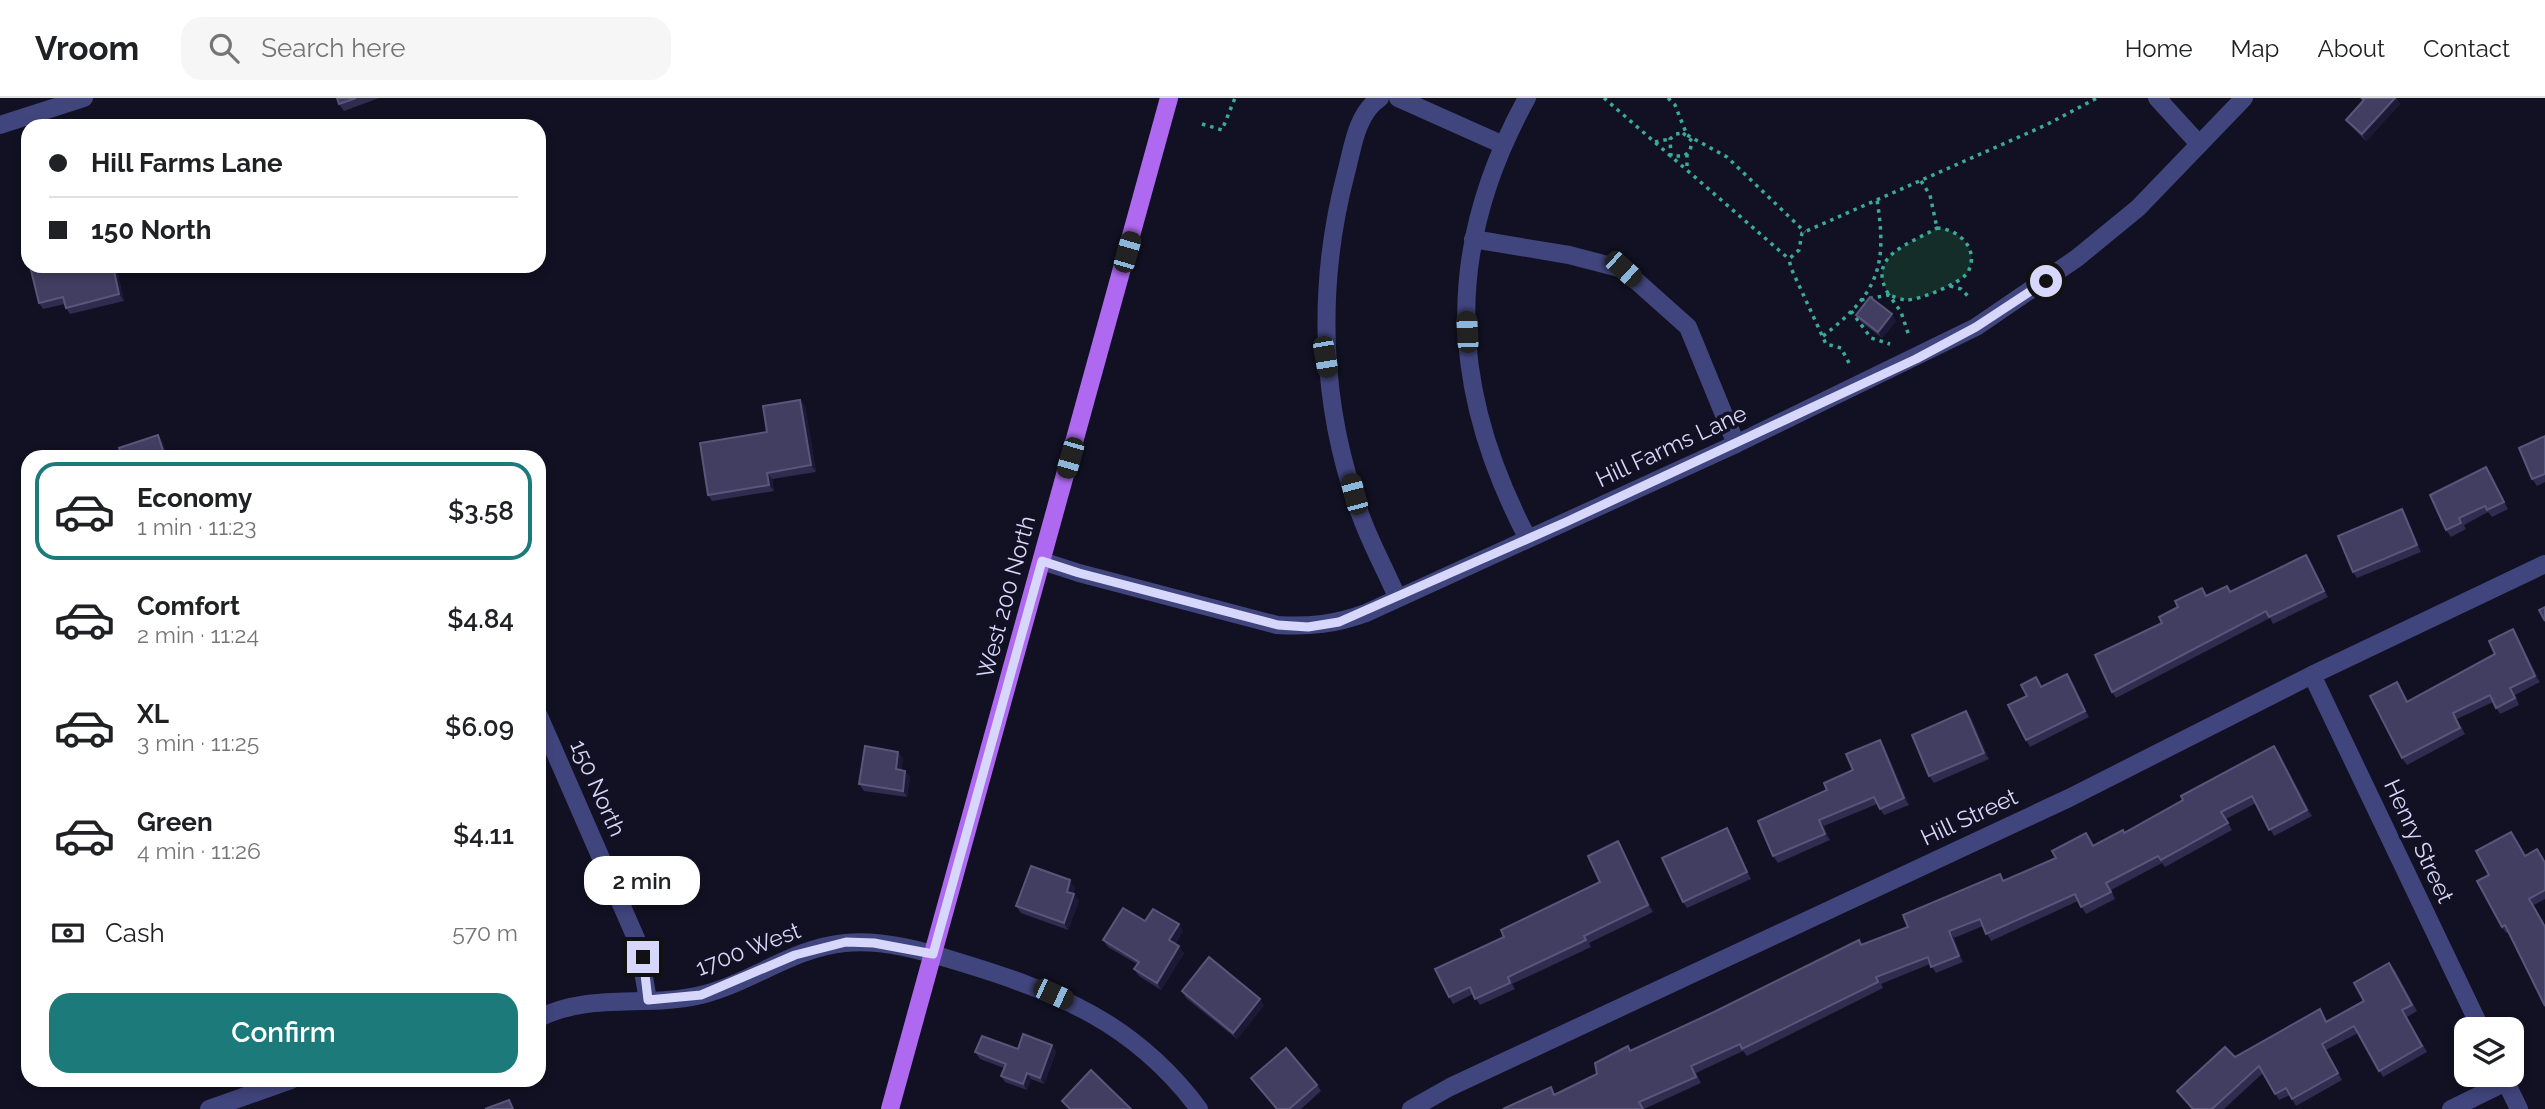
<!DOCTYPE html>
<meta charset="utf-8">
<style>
:root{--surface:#fff;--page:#f6f6f6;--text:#202124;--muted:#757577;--line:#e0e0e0;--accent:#1c7a7b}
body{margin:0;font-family:Raleway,sans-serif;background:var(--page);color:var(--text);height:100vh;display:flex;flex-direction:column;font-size:26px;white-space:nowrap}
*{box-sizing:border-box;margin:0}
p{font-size:23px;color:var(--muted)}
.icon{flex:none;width:38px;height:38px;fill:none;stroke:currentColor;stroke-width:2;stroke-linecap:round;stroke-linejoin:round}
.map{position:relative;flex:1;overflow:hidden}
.drawer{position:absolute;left:21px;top:352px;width:525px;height:637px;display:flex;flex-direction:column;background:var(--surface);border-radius:21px;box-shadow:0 4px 10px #0003}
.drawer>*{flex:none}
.banner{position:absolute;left:21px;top:21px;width:525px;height:154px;border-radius:21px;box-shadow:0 4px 10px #0003;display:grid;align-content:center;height:154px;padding:0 28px;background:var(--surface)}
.controls{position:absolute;left:2454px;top:919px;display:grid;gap:14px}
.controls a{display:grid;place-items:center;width:70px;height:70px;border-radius:14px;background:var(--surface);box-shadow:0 4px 10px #0003;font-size:35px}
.end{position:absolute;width:32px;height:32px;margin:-16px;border:9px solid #d7d7fb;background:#111;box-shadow:0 0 0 4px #111}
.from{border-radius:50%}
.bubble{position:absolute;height:49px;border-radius:21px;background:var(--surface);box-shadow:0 4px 10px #0003;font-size:23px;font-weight:600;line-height:49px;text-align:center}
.car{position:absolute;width:21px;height:42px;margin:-21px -10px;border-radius:9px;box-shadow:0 0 5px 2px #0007;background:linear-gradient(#222 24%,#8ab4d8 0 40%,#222 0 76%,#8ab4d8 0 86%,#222 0)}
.banner b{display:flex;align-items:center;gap:24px;height:66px;font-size:26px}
.banner b+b{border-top:2px solid var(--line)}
.banner i{width:18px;height:18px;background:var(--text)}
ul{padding:12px 0 0;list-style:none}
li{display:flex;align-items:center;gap:21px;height:98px;margin:0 14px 10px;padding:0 14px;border:4px solid transparent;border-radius:21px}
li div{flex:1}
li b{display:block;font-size:26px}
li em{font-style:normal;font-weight:600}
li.current{border-color:var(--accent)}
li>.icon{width:63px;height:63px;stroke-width:1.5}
.pay{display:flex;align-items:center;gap:18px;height:77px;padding:0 28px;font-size:26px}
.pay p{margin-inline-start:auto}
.button{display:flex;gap:14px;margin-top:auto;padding:14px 28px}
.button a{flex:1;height:80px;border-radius:21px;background:var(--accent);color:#fff;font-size:28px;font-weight:600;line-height:80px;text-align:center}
header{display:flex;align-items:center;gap:42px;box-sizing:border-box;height:98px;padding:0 35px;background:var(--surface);border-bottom:2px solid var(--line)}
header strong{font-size:33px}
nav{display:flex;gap:38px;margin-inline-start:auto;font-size:24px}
.search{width:490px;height:63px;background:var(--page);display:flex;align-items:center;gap:18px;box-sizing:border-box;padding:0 24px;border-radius:21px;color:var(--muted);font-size:26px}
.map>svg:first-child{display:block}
.green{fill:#142d29}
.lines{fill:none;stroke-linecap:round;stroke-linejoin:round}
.path{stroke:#3bab98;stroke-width:3.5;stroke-dasharray:3.5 5;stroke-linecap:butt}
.minor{stroke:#41457d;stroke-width:18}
.major{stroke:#af69f0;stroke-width:18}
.wall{fill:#2f2c4f}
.shaded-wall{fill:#1c1936}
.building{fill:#413e61;stroke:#58567a;stroke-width:2}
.route{stroke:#d7d7fb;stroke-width:9}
.labels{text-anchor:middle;stroke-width:7;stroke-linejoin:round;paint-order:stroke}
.street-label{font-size:23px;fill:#d7d7fb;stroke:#121123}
</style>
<header>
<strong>Vroom</strong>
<div class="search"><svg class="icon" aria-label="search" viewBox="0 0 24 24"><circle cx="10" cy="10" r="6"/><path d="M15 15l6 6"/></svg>Search here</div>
<nav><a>Home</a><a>Map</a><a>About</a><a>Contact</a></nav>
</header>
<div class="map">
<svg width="2545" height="1011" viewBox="0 0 2545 1011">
<rect width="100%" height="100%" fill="#121123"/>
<path class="green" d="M1937 130C1958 131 1980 150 1968 174 1962 185 1918 203 1905 202 1900 201 1894 199 1889 197 1865 158 1908 147 1937 130Z"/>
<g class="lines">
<g class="path">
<polyline points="1604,0 1789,161"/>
<polyline points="1668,0 1675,7 1687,37 1727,59 1805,134"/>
<polyline points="1202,26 1222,32 1235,0"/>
<polygon points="1683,35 1692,43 1690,53 1684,58 1671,58 1670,41 1676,36"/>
<polyline points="1655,44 1670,41"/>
<polyline points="1687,56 1687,71"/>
<polyline points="1921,83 1930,97 1937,130"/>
<path d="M1937 130C1958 131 1980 150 1968 174 1962 185 1918 203 1905 202 1900 201 1894 199 1889 197 1865 158 1908 147 1937 130Z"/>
<polyline points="1950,188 1961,191 1971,201"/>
<polyline points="1861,202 1889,197 1901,214 1909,238"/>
<polyline points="1851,213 1871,240 1890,246"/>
<path d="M1823 238C1877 196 1888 170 1877 102"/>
<polyline points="1849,265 1841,250 1826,246 1791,170 1789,161 1799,152 1802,135 2046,27 2097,0"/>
</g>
<g class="minor">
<path d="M1380 0C1356 16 1353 49 1346 75 1316 189 1320 311 1362 421 1372 448 1386 473 1397 499"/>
<polyline points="1398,0 1501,46"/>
<polyline points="2157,0 2199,46"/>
<polyline points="0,27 84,0"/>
<polyline points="1473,141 1569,157 1623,171 1688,229 1736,346"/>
<path d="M1527 439C1448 288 1444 150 1527 0"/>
<path d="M1042 463 1079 475 1277 527C1310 529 1336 526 1366 515L1736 346 1976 229 2077 160 2138 110 2244 0"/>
<polyline points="2312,577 2481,931"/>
<polyline points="539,618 638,845 648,902"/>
<path d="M539 920C591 894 646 910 701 897 751 885 792 850 845 845 882 841 924 853 959 864 1058 894 1135 925 1199 1011"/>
<polyline points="2502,976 2519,1011"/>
<polyline points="209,1011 291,982"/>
<polyline points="1411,1011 1450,989 2069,700 2312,577 2545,466"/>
<polyline points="2451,1011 2506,984"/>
</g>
<polyline class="major" points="890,1011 1169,0"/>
</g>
<g class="wall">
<polygon points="337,0 379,0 344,13 339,6"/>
<polygon points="2360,0 2396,0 2400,6 2366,43 2351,28 2346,22 2363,3"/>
<polygon points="30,168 116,168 124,203 70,216 66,210 65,206 43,211 39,205"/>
<polygon points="1856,217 1896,223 1882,240 1861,224"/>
<polygon points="800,302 805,308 816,374 772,381 774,393 712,403 708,397 767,334"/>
<polygon points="2545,338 2545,384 2537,388 2532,381"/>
<polygon points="2486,369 2491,376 2508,411 2492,419 2488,414 2464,427 2466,431 2451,439 2446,432"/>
<polygon points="2406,418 2421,454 2357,480 2353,474"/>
<polygon points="2306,457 2311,464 2328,499 2273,526 2270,520 2116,600 2112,594 2162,525 2178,509 2207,498 2227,488 2231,493"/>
<polygon points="2513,531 2517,538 2540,584 2515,597 2519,607 2500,616 2493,604 2457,621 2465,636 2407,667 2402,660 2397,584 2408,604 2495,556"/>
<polygon points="2072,583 2089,619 2030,649 2026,642 2027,598 2042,588"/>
<polygon points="1966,613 1971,620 1989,661 1934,685 1929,678"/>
<polygon points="1884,648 1909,707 1884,717 1877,706 1824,728 1830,742 1778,765 1773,758 1827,692"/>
<polygon points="2279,655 2312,718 2274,738 2256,705 2226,721 2232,732 2165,769 2162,765 2111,792 2115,801 2086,816 2078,803 1991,843 1983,828 1954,840 1963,864 1936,875 1930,866 1881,886 1883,890 1747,958 1743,953 1696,975 1701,985 1644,1011 1503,1011 1555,996 1597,976 1631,952 1714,914 1859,842 1862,846 1908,829 2000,776 2004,783 2056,760 2091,742 2094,748 2124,735"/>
<polygon points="903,660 901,672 905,673 910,679 907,699 864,693 859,686"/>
<polygon points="2511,734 2525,758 2542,757 2545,763 2545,801 2534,807 2545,827 2545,908 2509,834 2506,835 2502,829 2489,777"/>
<polygon points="1731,737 1751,781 1687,810 1683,804"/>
<polygon points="1618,743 1622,750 1653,814 1589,845 1591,849 1512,886 1515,891 1480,907 1473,896 1453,906 1449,899 1504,839 1600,784"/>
<polygon points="1075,789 1073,796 1079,803 1068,832 1021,815 1016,808"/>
<polygon points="1145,823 1183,833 1175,846 1184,855 1161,892 1139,878 1134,871 1137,866 1108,849 1103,842"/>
<polygon points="2394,871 2417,913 2407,919 2427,954 2383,979 2358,935 2326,952 2342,982 2296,1008 2290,997 2279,1002 2263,975 2224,1011 2192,1011 2177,993 2235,959 2324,918 2327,923 2364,903"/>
<polygon points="1182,893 1264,907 1237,941 1186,900"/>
<polygon points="1052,947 1056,954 1044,986 1031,981 1027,992 1005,984 1001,978 1004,970 980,961 975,954"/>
<polygon points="1251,980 1317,987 1321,993 1301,1011 1276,1011"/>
</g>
<g class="shaded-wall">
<polygon points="2395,0 2400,6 2366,43 2362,36"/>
<polygon points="113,168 116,168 124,203 119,196"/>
<polygon points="1892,216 1896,223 1882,240 1878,234"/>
<polygon points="800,302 805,308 816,374 811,367"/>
<polygon points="158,337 163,344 168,359 165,359"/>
<polygon points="2486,369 2491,376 2508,411 2504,404"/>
<polygon points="767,375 772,381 774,393 769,387"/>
<polygon points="2402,411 2406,418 2421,454 2417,447"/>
<polygon points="2306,457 2311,464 2328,499 2324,493"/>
<polygon points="2513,531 2517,538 2540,584 2535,578"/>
<polygon points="2067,576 2072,583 2089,619 2085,613"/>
<polygon points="1966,613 1971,620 1989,661 1984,655"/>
<polygon points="1880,642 1884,648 1909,707 1904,700"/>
<polygon points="2274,648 2279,655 2312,718 2307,712"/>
<polygon points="898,654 903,660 900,678 896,671"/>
<polygon points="905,673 910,679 907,699 903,693"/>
<polygon points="1819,722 1824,728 1830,742 1825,736"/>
<polygon points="1727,730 1731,737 1751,781 1747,774"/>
<polygon points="1618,743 1622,750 1653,814 1648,807"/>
<polygon points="1070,782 1075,789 1071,800 1067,794"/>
<polygon points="1074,796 1079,803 1068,832 1064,825"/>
<polygon points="1179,826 1183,833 1174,848 1169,842"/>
<polygon points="1949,833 1954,840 1963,864 1959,858"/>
<polygon points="1179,848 1184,855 1161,892 1157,885"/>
<polygon points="1260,901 1264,907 1237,941 1233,935"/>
<polygon points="1052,947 1056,954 1044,986 1040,980"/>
<polygon points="1027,975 1031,981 1027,992 1023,986"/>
</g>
<g class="building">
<polygon points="337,0 356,0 339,6"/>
<polygon points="2362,0 2395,0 2362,36 2346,22 2364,2"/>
<polygon points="30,168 113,168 119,196 66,210 63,199 39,205"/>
<polygon points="1870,199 1892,216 1878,234 1856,217"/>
<polygon points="800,302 811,367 767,375 769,387 708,397 700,345 767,334 763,308"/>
<polygon points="158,337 165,359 122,359 119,350"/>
<polygon points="2545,338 2545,376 2532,381 2519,350"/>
<polygon points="2486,369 2504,404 2487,412 2485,408 2459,420 2461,425 2446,432 2430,397"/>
<polygon points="28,375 28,393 23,377"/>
<polygon points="2402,411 2417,447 2353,474 2338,438"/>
<polygon points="2306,457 2324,493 2269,519 2266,513 2112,594 2095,557 2162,525 2159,519 2178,509 2175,503 2202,490 2206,498 2227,488 2230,494"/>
<polygon points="2545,509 2545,523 2539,512"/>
<polygon points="2513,531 2535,578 2510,590 2515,600 2496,610 2490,597 2453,615 2460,630 2402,660 2370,598 2397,584 2407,604 2495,556 2489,543"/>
<polygon points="2067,576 2085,613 2026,642 2008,607 2027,598 2021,587 2036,579 2041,589"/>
<polygon points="1966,613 1984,655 1929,678 1912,637"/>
<polygon points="1880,642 1904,700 1880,711 1874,699 1819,722 1825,736 1773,758 1758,723 1827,692 1824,685 1853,672 1846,656"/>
<polygon points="865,648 898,654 896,671 905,673 903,693 859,686"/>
<polygon points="2274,648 2307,712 2269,732 2252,698 2221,714 2228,725 2161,762 2158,758 2106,785 2111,794 2081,809 2075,796 1986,836 1980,821 1949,833 1959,858 1931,869 1928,859 1876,879 1878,884 1742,951 1740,946 1691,968 1696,979 1639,1004 1643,1011 1503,1011 1551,989 1554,997 1597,976 1595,965 1628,948 1630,953 1714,914 1859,842 1861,847 1908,829 1903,817 2000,776 2003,783 2056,760 2052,753 2086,735 2093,748 2123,732 2124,735 2183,702 2181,698"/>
<polygon points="1727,730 1747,774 1683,804 1662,760"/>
<polygon points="2511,734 2525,758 2537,751 2545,765 2545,792 2529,801 2545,829 2545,908 2505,827 2502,829 2477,783 2489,777 2476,753"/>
<polygon points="1618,743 1648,807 1584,838 1586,842 1508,879 1510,885 1475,901 1470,889 1449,899 1435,871 1504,839 1501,832 1600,784 1588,758"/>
<polygon points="1031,768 1070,782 1067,794 1074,796 1064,825 1016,808"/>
<polygon points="1123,810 1145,823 1153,811 1179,826 1169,842 1179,848 1157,885 1134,871 1139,864 1103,842"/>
<polygon points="1209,859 1260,901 1233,935 1182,893"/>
<polygon points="2389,865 2412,907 2402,912 2422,948 2379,973 2354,928 2322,946 2338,975 2292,1001 2286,990 2275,996 2259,968 2212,1011 2193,1011 2177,993 2225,949 2235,959 2320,911 2326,924 2364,903 2354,885"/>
<polygon points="1023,936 1052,947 1040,980 1027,975 1023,986 1001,978 1006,966 975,954 982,938 1018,951"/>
<polygon points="1286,950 1317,987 1289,1011 1277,1011 1251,980"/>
<polygon points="1091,972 1131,1011 1070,1011 1062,1003"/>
<polygon points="509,1002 513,1011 485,1011"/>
</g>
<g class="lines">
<polyline class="route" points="643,859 648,902 701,897 795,857 846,844 874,845 933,856 1042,463 1079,475 1278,527 1308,529 1339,524 1566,424 1916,261 1976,229 2046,183"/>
</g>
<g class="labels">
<g class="street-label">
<text transform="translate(1671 348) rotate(-25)" y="8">Hill Farms Lane</text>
<text transform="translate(1006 499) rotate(-75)" y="8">West 200 North</text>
<text transform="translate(598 690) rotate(66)" y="8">150 North</text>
<text transform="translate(1969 719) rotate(-25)" y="8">Hill Street</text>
<text transform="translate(2419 743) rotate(65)" y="8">Henry Street</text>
<text transform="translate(748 851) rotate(-21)" y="8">1700 West</text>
</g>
</g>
</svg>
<div class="controls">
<a><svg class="icon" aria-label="layers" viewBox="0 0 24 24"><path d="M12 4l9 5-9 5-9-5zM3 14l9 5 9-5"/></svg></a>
</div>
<i class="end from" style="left:2046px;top:183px"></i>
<i class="end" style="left:643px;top:859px"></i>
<div class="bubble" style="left:584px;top:758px;width:116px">2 min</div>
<i class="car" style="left:1127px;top:154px;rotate:16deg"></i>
<i class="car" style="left:1623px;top:171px;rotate:132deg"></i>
<i class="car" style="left:1467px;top:234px;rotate:357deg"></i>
<i class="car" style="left:1325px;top:259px;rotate:170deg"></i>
<i class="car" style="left:1070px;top:360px;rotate:196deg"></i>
<i class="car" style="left:1354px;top:396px;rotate:345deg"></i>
<i class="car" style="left:1053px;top:896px;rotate:115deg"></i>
<div class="banner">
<b><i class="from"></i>Hill Farms Lane</b>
<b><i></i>150 North</b>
</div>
<section class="drawer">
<ul>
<li class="current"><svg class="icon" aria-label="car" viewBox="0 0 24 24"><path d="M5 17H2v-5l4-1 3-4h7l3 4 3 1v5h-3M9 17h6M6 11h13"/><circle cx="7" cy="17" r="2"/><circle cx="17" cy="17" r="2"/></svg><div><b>Economy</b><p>1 min · 11:23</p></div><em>$3.58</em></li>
<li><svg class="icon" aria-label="car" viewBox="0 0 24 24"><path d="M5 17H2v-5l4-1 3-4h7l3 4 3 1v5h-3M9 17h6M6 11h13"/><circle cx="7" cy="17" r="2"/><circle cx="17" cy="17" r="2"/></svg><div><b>Comfort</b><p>2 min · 11:24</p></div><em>$4.84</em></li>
<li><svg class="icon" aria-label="car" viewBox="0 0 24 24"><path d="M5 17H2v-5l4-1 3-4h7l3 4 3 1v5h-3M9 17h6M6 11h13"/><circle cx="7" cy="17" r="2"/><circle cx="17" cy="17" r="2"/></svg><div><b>XL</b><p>3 min · 11:25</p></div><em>$6.09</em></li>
<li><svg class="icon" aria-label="car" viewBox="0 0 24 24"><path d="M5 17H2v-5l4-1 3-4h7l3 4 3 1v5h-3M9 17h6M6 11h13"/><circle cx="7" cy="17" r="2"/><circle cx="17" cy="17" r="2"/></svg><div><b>Green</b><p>4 min · 11:26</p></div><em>$4.11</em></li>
</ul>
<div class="pay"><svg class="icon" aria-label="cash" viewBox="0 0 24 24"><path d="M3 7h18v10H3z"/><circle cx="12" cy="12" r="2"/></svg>Cash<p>570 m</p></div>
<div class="button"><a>Confirm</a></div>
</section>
</div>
